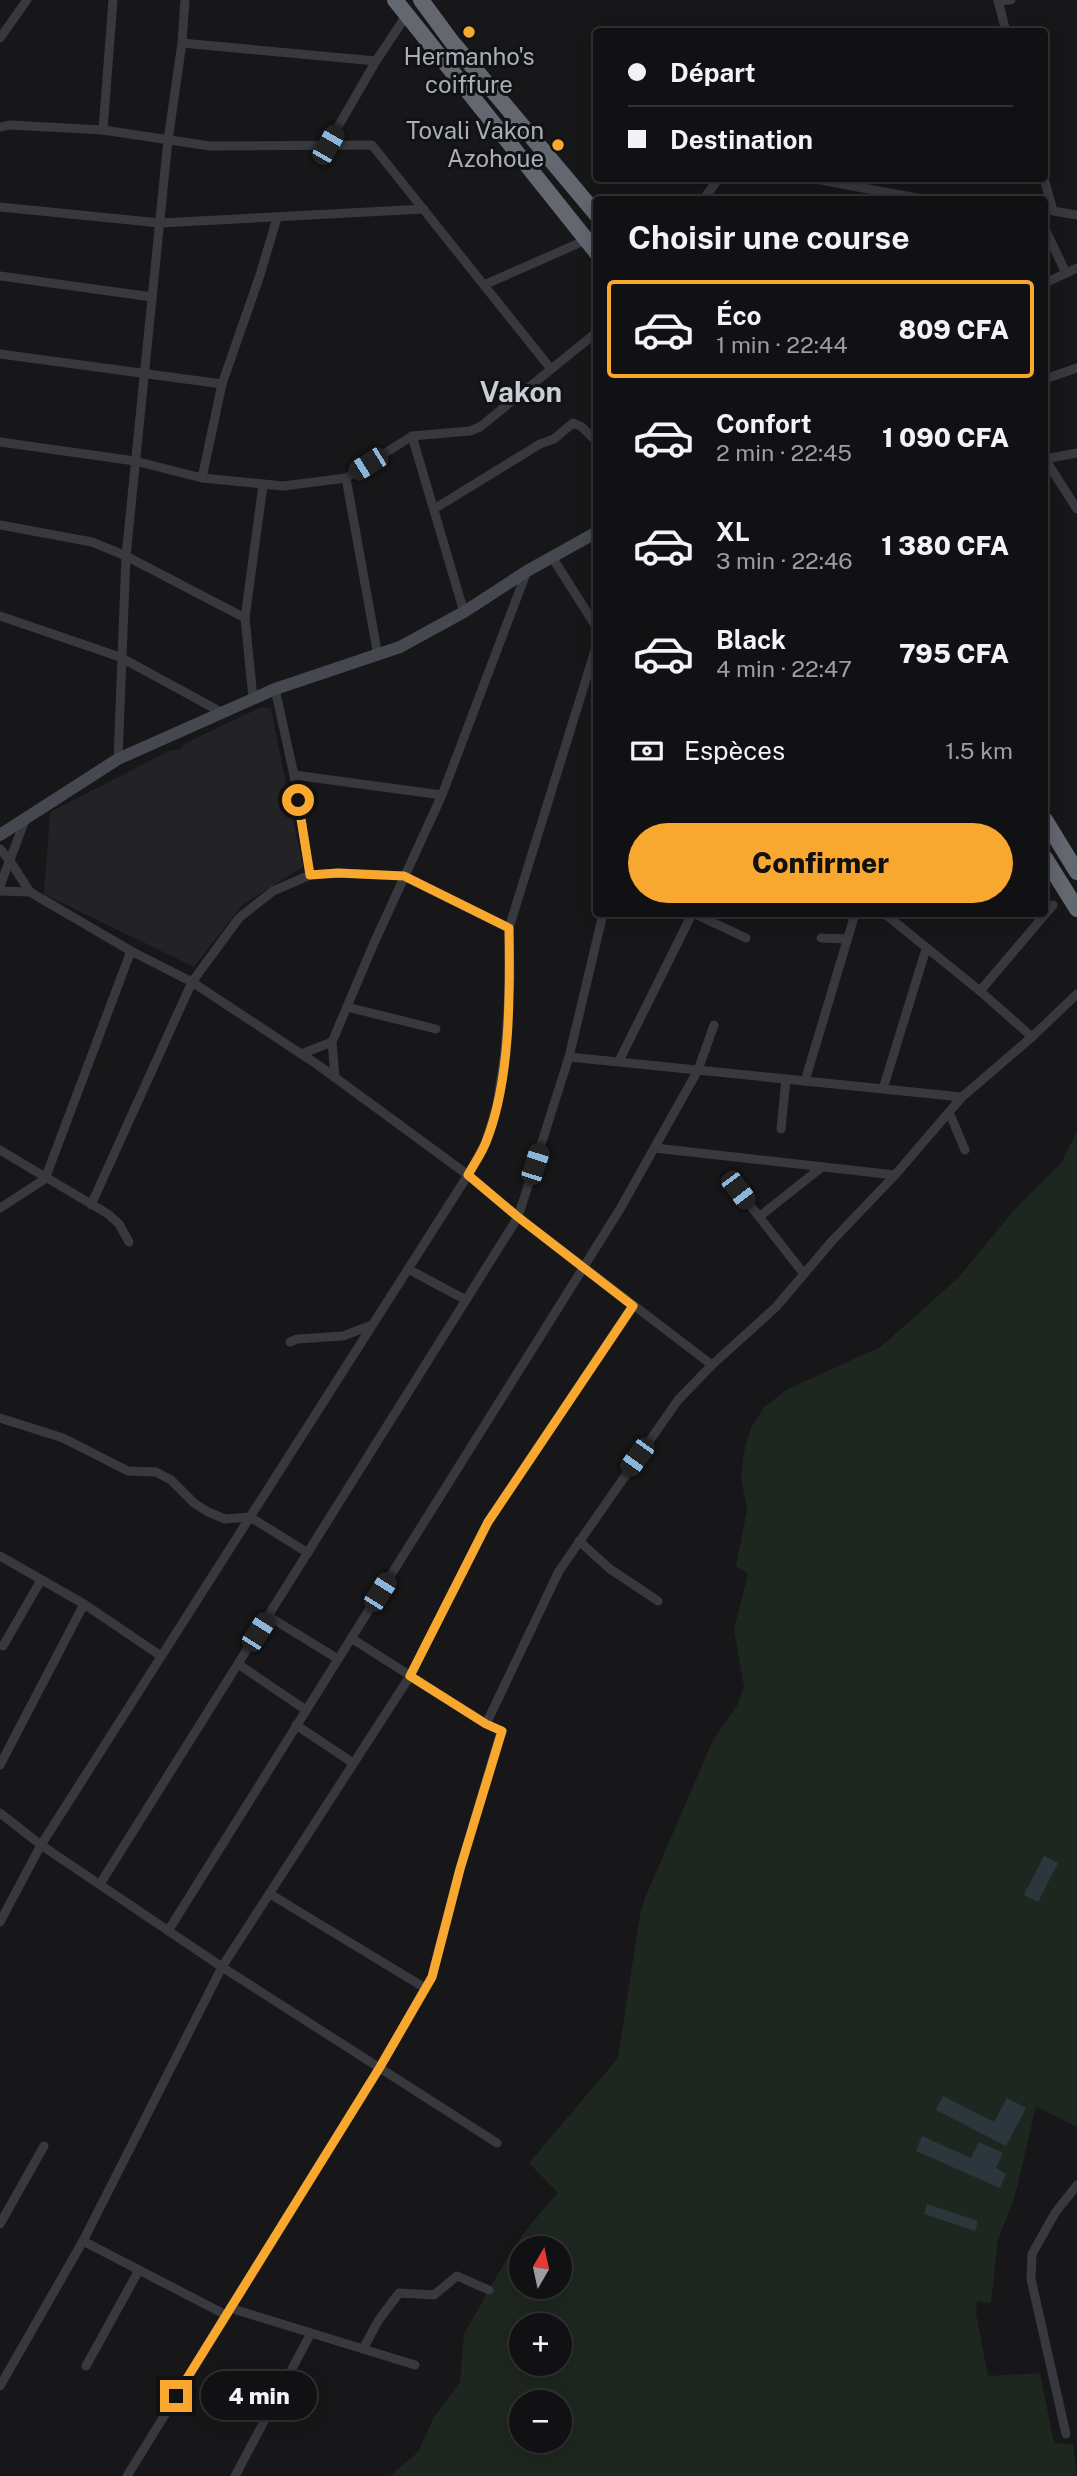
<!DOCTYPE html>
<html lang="fr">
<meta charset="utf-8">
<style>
:root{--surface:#111113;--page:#1a1a1c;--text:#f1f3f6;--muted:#9c9da0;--line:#303133;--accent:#f8a72f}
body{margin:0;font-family:"Public Sans",sans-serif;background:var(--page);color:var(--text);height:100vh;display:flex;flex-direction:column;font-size:26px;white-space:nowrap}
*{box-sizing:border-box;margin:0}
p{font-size:23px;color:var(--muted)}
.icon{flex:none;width:38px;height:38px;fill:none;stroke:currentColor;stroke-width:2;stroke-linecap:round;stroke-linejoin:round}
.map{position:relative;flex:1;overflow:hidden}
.drawer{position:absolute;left:593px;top:196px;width:455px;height:721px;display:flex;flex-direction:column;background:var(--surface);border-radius:7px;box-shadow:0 4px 18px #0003,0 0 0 2px var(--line)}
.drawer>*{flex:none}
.top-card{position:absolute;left:593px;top:28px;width:455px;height:154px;border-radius:7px;box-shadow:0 4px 18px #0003,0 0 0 2px var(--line);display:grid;align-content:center;height:154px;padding:0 35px;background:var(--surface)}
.needle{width:46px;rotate:9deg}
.fabs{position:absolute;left:509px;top:2236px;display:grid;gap:14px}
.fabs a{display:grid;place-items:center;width:63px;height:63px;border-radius:50%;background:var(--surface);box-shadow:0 4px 18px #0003,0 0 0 2px var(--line);font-size:35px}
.end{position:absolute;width:32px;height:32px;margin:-16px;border:9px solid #f8a72f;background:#111;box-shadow:0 0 0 4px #111}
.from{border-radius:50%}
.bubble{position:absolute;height:49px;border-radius:24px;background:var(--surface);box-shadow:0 4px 18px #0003,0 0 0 2px var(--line);font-size:23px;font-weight:800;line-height:49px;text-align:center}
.car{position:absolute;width:21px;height:42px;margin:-21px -10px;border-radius:9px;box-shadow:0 0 5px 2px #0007;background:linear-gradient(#222 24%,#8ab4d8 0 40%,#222 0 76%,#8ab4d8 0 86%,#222 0)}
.top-card b{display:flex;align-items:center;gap:24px;height:66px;font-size:26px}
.top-card b+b{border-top:2px solid var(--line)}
.top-card i{width:18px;height:18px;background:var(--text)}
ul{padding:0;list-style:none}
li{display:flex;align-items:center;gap:21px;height:98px;margin:0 14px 10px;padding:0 21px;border:4px solid transparent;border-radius:7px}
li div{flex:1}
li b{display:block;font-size:26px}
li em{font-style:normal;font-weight:800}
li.active{border-color:var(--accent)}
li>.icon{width:63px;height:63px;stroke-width:1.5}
h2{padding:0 35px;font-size:32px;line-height:84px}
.pay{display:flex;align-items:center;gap:18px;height:77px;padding:0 35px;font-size:26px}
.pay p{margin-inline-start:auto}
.button{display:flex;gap:14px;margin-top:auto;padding:14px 35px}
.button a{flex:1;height:80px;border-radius:42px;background:var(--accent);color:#111;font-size:28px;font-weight:800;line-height:80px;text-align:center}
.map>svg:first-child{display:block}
.built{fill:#232326}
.green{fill:#1e271f;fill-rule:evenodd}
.water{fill:#2c373d}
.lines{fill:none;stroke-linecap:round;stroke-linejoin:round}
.street{stroke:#37393e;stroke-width:9}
.secondary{stroke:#45484e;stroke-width:12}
.highway{stroke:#63676f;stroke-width:16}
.route{stroke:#f8a72f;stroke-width:9}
.poi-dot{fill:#f8a72f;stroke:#121214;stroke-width:2.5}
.labels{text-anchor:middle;stroke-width:6;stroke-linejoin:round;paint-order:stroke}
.poi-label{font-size:24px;fill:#a8afb9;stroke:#121214}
.quarter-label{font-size:28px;font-weight:bold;fill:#c9cdd5;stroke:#121214}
</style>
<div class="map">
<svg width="1077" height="2476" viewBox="0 0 1077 2476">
<rect width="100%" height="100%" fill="#171719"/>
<polygon class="built" points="261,707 271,709 303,867 242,905 194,967 44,894 50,812 171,750 180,750 184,744"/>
<path class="green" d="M1077 1131V2127L1036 2106 1015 2196 998 2240 991 2303 977 2301 976 2313 988 2376 1040 2373 1054 2443 1073 2444 1077 2476H390L418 2452 433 2419 460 2382 464 2334 502 2267 525 2231 558 2193 529 2163 618 2058 640 1915 645 1898 713 1740 738 1704 744 1687 734 1629 748 1574 736 1566 747 1510 741 1477 744 1452 751 1428 764 1407 788 1389 880 1347 910 1321 958 1278 1015 1209 1061 1163ZM522 2249H560V2287H522ZM522 2326H560V2364H522ZM522 2403H560V2441H522Z"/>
<g class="water">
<polygon points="1044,1856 1058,1863 1038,1902 1024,1895"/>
<polygon points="943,2096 994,2122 1007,2098 1026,2108 1006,2146 936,2110"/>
<polygon points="922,2136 971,2158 979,2142 1003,2153 996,2168 1006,2174 1000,2188 916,2151"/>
<polygon points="927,2204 978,2221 975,2231 924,2214"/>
</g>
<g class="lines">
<g class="street">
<polyline points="998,0 1006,32"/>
<polyline points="998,1 1011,0"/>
<polyline points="0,38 27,0"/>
<polyline points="182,43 376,61"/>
<polyline points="0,127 10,125 103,130 210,146 372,145 551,369"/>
<polyline points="103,130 113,0"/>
<polyline points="328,144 376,61 406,16"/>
<polyline points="810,178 927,200"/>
<polyline points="1044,178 1053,211 1077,215"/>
<polyline points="703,200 719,178"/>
<polyline points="0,207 160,223 424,209"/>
<polyline points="1045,229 1066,273"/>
<polyline points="0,276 152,297"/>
<polyline points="1045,283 1077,268"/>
<polyline points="484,285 586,240"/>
<polyline points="0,354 222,384"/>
<polyline points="1045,379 1077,368"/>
<polyline points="412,436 464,612"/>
<polyline points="0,442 135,461 202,478 283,486 346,478 412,436 470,431 480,427 597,332"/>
<polyline points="1045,459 1077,509"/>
<polyline points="1045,459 1077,453"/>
<polyline points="202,478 222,384 260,275 277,218"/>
<polyline points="346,478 378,656"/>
<polyline points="434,509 540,444 554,439 573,423 582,427 597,442"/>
<polyline points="0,525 92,542 126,556 245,618"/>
<polyline points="552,557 597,628"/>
<polyline points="0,616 120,657 221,712"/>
<polyline points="275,689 294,775 310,875"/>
<polyline points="253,698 245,618 263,485"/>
<polyline points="118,759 126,556 168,140 182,43 185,0"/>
<polyline points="294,775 442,795"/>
<polyline points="0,849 10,861 30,892 131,951 192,982 318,1065 468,1175 518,1217 712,1365"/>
<polyline points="0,886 25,820"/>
<polyline points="0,891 30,892"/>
<polyline points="695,914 746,938"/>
<polyline points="885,914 980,991 1032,1037"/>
<polyline points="821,938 847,939"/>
<polyline points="980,991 1053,905"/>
<polyline points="347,1007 436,1029"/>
<polyline points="301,1054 332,1042"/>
<polyline points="569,1057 962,1097"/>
<polyline points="619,1061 692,914"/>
<polyline points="335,1077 332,1042 374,943 442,795 527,571"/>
<polyline points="805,1081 855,914"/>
<polyline points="883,1089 926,949"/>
<polyline points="949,1112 965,1150"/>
<polyline points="781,1129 786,1079"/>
<polyline points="655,1148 895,1175"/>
<polyline points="0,1150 108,1214 119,1224 129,1242"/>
<polyline points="738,1190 804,1274"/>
<polyline points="91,1205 192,982 239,918 273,891 310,875 338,873 404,876 509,928"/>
<polyline points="0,1208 45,1179 131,951"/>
<polyline points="759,1217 822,1167"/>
<polyline points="408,1269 466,1300"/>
<polyline points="290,1342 297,1339 343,1336 372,1325"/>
<polyline points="0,1418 63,1438 128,1471 156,1472 171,1480 194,1503 208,1512 225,1519 250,1517 308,1553"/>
<polyline points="579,1541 610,1569 658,1601"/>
<polyline points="0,1556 84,1604 161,1656"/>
<polyline points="268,1616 338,1659"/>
<polyline points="351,1638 486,1724"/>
<polyline points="3,1646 41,1580"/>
<polyline points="238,1664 306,1710"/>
<polyline points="296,1725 353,1763"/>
<polyline points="0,1765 84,1604"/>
<polyline points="0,1813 41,1845 222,1967 497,2143"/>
<polyline points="100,1884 518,1217 569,1057 603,914"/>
<polyline points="270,1894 425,1988"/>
<polyline points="0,1922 41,1845 468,1175 486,1142 497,1105 505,1052 510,978 509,928 597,644"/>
<polyline points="168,1931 620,1209 698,1070 714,1025"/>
<polyline points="0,2224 44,2146"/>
<polyline points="83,2241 226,2315"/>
<polyline points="230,2308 415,2365"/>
<polyline points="363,2349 378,2321 399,2293 434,2295 457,2276 489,2290"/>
<polyline points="86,2366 139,2270"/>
<polyline points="0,2386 83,2241 222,1967 410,1676 488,1522 633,1305"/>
<polyline points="1066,2434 1031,2279 1032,2254 1055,2213 1077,2185"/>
<polyline points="127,2476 380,2067 432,1977 460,1869 501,1731 486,1724 559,1571 678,1400 712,1365 776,1307 832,1241 895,1175 962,1097 1032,1037 1077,994"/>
<polyline points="235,2476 311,2333"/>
</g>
<polyline class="secondary" points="0,835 118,759 275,689 400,647 464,612 527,571 597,532"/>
<g class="highway">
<polyline points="395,0 597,253"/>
<polyline points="421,0 452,42 597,215"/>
<polyline points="1045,820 1077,872"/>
<polyline points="1045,858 1077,909"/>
</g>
</g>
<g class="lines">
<path class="route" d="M176 2396 380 2067 432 1977 460 1869 502 1731 486 1724 410 1676 488 1522 633 1306 518 1217 468 1175C474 1164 482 1153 486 1142 511 1080 510 993 509 928L404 876 338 873 310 875 298 800"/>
</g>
<g class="poi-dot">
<circle cx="469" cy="32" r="7"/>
<circle cx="558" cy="145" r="7"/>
</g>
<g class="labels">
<g class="poi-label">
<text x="469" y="65">Hermanho's<tspan x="469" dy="28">coiffure</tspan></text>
<text x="544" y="139" text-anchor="end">Tovali Vakon<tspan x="544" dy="28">Azohoue</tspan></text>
</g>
<g class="quarter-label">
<text x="521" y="402">Vakon</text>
</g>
</g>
</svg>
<div class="fabs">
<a><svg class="needle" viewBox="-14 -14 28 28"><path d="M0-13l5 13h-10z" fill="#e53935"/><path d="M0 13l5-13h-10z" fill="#9c9da0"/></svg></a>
<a>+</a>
<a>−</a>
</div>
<i class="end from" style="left:298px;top:800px"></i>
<i class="end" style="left:176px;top:2396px"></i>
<div class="bubble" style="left:201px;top:2371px;width:116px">4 min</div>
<i class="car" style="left:328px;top:145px;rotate:30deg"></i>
<i class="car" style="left:368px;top:464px;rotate:238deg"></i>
<i class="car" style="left:535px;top:1164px;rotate:18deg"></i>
<i class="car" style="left:738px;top:1190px;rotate:143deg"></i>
<i class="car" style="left:637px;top:1457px;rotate:216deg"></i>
<i class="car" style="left:380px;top:1592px;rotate:32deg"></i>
<i class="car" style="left:258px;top:1632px;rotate:32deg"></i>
<div class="top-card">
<b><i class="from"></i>Départ</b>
<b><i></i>Destination</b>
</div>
<section class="drawer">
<h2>Choisir une course</h2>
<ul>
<li class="active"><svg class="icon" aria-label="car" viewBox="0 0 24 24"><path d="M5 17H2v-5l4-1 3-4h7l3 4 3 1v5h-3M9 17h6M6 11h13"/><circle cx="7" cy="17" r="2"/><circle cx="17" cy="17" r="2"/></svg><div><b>Éco</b><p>1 min · 22:44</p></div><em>809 CFA</em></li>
<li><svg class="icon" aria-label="car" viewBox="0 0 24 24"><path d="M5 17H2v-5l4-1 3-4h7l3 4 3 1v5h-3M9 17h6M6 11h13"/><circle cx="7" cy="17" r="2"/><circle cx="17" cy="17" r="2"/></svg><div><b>Confort</b><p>2 min · 22:45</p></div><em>1 090 CFA</em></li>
<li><svg class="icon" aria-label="car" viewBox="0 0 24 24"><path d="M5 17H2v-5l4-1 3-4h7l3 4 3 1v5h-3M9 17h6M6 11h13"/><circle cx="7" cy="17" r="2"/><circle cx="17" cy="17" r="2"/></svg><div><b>XL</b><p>3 min · 22:46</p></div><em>1 380 CFA</em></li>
<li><svg class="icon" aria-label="car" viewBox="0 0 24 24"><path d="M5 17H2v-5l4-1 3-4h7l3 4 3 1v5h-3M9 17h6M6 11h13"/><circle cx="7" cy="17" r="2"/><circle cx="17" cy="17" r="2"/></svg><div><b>Black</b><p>4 min · 22:47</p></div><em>795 CFA</em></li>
</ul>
<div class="pay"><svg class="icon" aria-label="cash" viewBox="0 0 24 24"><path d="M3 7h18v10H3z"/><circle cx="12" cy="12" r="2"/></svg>Espèces<p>1.5 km</p></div>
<div class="button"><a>Confirmer</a></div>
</section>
</div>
